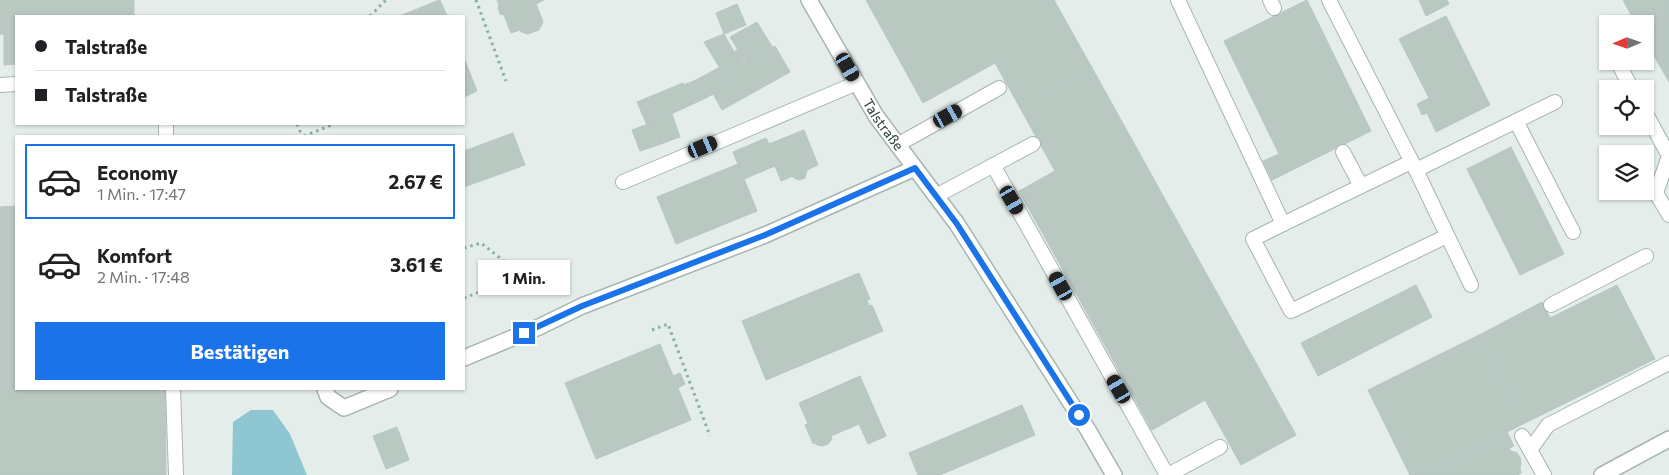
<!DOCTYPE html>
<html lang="de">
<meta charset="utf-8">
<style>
:root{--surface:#fff;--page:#f6f6f6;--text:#202124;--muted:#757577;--line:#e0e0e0;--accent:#1a73e8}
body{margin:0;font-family:Commissioner,sans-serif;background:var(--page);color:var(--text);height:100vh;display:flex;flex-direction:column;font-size:19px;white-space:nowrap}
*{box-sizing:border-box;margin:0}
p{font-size:16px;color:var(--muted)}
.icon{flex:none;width:28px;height:28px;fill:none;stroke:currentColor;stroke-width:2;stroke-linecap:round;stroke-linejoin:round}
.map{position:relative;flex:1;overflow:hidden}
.panel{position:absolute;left:15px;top:135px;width:450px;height:255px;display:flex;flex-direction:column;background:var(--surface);border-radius:0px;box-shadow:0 1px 4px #0004}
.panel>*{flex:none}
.hud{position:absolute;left:15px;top:15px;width:450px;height:110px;border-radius:0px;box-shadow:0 1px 4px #0004;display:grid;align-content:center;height:110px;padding:0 20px;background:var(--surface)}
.needle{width:32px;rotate:268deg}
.tools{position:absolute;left:1599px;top:15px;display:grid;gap:10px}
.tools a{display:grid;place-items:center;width:55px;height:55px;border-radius:0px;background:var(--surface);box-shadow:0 1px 4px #0004;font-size:25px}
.end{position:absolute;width:22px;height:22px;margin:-11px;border:6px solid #1a73e8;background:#fff;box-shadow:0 0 0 2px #fff}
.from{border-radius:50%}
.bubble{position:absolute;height:35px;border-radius:0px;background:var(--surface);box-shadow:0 1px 4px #0004;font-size:16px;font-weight:700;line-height:35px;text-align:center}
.car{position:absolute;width:15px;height:30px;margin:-15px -8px;border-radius:6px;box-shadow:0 0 4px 1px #0007;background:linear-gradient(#222 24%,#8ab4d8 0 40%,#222 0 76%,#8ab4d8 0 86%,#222 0)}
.hud b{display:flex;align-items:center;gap:18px;height:48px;font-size:19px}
.hud b+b{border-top:1px solid var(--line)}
.hud i{width:12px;height:12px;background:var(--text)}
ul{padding:9px 0 0;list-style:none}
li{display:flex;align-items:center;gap:15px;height:75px;margin:0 10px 8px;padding:0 10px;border:2px solid transparent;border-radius:0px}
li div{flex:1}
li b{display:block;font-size:19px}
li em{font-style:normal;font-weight:700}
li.current{border-color:var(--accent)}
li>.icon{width:45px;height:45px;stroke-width:1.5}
.primary-button{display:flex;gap:10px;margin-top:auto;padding:10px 20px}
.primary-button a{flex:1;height:58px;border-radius:0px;background:var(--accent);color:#fff;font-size:20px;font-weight:700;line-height:58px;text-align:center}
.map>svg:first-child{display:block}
.water{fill:#8ec7d1}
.building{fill:#bac8c2;stroke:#b7c7c0}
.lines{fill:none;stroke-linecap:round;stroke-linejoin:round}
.service-casing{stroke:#a7b5b0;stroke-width:16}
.minor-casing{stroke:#a7b5b0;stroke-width:18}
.path{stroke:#86b0a3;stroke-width:3;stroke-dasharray:2.5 4;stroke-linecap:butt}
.service{stroke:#fff;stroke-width:14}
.minor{stroke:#fff;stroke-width:15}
.route{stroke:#1a73e8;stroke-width:6}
.labels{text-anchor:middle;stroke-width:5;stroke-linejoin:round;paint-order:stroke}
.street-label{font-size:14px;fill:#243f38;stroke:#f5faf7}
</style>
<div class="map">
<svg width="1669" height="475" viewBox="0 0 1669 475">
<rect width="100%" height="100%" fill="#e4ede9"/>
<polygon class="water" points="251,410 273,410 290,434 307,475 232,475 233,422"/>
<g class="building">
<polygon points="0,0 134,0 134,16 16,16 16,64 4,65 4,34 0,34"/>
<polygon points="440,0 447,16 400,16 439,0"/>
<polygon points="497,0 544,0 536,4 543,22 539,30 528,34 521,32 520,30 511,33 504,15 500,14 498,8 499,5"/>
<polygon points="866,0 1054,0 1091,66 1019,106 995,63 923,103"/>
<polygon points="1307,0 1371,131 1272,180 1263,161 1279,154 1224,41"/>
<polygon points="1419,0 1447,0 1449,4 1426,16"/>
<polygon points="1623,0 1669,0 1669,21 1645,34 1645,24 1636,24"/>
<polygon points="737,4 746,25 724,34 716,13"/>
<polygon points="1446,16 1490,105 1436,132 1427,113 1422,115 1417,104 1429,98 1399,39"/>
<polygon points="1669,21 1669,82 1645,40 1645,34"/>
<polygon points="757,22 773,48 746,63 730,37"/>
<polygon points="724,34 734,52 737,50 745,64 743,65 747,73 729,83 704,42"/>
<polygon points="775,46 790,72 722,110 713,94 706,98 696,80 720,67 729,83 747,73 743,65"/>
<polygon points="464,58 477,91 464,97"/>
<polygon points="1091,66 1296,435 1241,465 1205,400 1152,430 1019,191 1055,171 1019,106"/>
<polygon points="696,80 706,98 647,125 637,102 683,83 684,85"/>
<polygon points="672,114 680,137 661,144 653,122"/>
<polygon points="653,122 661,144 640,151 632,130"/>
<polygon points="804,130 818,165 807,170 805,178 799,180 794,178 793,176 781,181 775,166 744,179 733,152 766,138 769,144"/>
<polygon points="513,133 525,165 464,187 464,151"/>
<polygon points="1511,147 1564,254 1520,275 1467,169"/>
<polygon points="738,164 757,211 676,244 657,197"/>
<polygon points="16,206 16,384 0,384 0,207"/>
<polygon points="859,273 870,299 867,300 869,306 872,305 883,331 766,380 742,321"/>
<polygon points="1416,285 1432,317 1318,376 1301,343"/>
<polygon points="1617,285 1655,359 1523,424 1479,335 1542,302 1550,318"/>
<polygon points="1479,335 1523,424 1421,475 1410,475 1368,390"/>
<polygon points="660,344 673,376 680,373 685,384 678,388 691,420 596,459 565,383"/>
<polygon points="860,376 886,436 868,444 859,424 831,436 832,439 828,444 823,446 817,445 816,443 813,444 805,425 808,424 799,403"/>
<polygon points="0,384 16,384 16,389 165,389 166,475 0,475"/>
<polygon points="1022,405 1035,435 940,475 918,475 909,453"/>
<polygon points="397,427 409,460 386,469 373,436"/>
<polygon points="1507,432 1514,446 1509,448 1511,451 1517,453 1520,457 1521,463 1520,469 1521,473 1518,475 1421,475"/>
</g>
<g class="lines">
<g class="service-casing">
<g id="service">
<polyline points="1178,0 1283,224 1411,162"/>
<polyline points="1270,0 1274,8"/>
<polyline points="1329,0 1416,170 1555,102"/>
<polyline points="1617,61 1632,89"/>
<polyline points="0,85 16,84"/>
<polyline points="1645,112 1669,156 1656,193 1669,215"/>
<polyline points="1516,121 1573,232"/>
<polyline points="166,124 166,136"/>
<polyline points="897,145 999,88"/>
<polyline points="1343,152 1361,186"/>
<polyline points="993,165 1167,475"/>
<polyline points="1416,170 1471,285"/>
<polyline points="623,182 857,83"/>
<polyline points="936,196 1033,144"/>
<polyline points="1283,224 1253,239 1291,311 1447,236"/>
<polyline points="1551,305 1646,256"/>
<polyline points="173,389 176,475"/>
<polyline points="1522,436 1544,475"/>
<polyline points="1530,450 1548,425 1669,363"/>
<polyline points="1168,475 1220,447"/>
</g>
</g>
<g class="minor-casing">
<g id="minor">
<path id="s1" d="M809 0 876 116 957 224 1088 430 1114 475"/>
<polyline points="464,358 539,327 582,306 765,235 915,168"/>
<polyline points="325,389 328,397 344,408 390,389"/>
<polyline points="1602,475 1669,439"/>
</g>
</g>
<g class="path">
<polyline points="476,0 506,81"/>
<polyline points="370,16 386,0"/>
<polyline points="297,124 302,136"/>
<polyline points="304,136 334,124"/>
<polyline points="464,248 481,243 523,276 557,294"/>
<polyline points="464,298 522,276"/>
<polyline points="652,330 668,324 710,436"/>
</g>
<use href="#service" class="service"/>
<use href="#minor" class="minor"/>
</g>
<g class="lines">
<polyline class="route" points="524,333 582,306 765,235 915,168 957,224 1079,415"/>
</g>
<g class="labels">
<g class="street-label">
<text dy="5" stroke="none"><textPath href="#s1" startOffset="145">Talstraße</textPath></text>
</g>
</g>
</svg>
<div class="tools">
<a><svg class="needle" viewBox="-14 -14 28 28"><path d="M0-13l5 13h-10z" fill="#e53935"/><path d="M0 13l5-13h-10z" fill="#757577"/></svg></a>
<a><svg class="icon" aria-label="locate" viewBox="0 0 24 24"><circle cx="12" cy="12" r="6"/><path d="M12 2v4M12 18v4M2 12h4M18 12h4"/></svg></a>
<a><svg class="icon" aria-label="layers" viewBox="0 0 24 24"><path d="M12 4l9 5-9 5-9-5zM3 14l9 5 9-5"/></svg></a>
</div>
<i class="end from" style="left:1079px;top:415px"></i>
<i class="end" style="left:524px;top:333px"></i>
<div class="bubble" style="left:478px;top:260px;width:92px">1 Min.</div>
<i class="car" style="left:848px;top:67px;rotate:150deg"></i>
<i class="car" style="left:948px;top:116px;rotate:61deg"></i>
<i class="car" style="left:703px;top:147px;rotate:67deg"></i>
<i class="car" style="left:1012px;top:200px;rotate:150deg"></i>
<i class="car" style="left:1061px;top:286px;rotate:331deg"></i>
<i class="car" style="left:1119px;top:389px;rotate:330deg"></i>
<div class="hud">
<b><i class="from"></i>Talstraße</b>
<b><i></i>Talstraße</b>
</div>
<section class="panel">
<ul>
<li class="current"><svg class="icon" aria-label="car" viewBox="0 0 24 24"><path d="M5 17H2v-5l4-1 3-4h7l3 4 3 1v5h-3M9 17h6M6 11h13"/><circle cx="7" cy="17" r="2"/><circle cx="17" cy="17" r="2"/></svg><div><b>Economy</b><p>1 Min. · 17:47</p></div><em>2.67 €</em></li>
<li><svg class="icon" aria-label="car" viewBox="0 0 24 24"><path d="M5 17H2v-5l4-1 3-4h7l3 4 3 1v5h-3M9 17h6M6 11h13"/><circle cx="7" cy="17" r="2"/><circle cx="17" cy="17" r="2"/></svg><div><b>Komfort</b><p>2 Min. · 17:48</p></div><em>3.61 €</em></li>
</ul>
<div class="primary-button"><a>Bestätigen</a></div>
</section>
</div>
